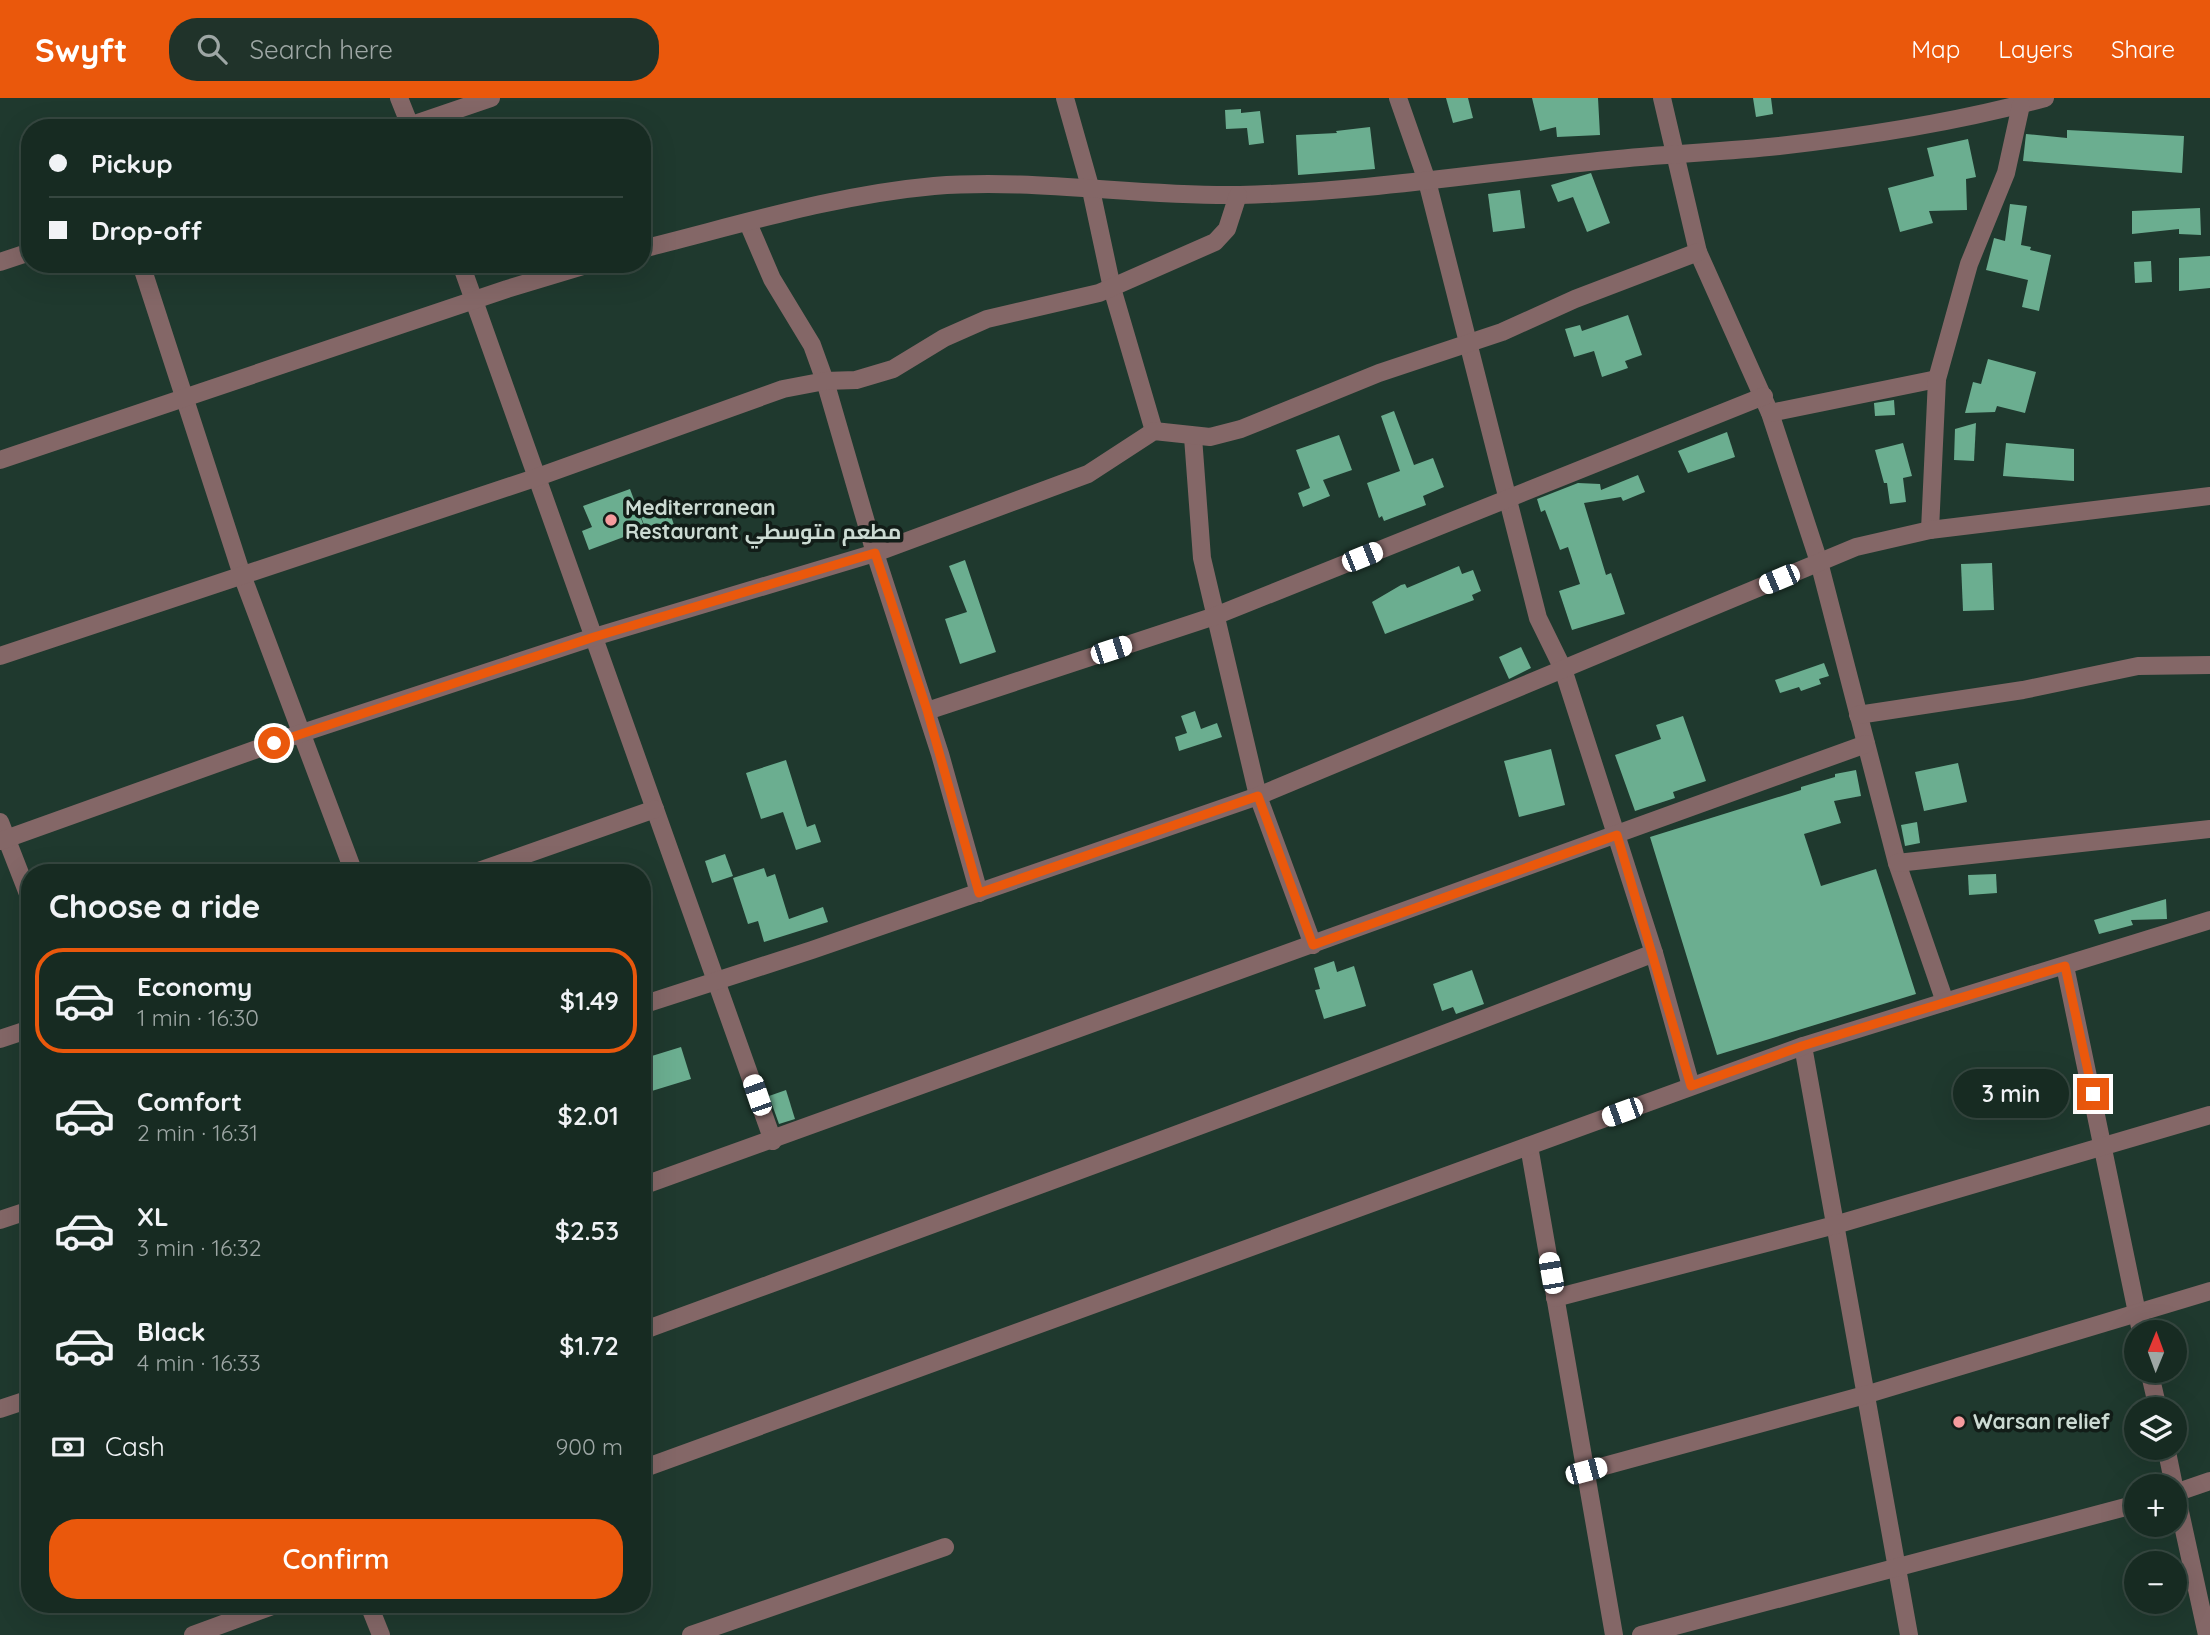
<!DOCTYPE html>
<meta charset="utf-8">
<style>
:root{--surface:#172b22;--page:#20332a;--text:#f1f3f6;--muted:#9ea7a5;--line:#364740;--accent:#ea580c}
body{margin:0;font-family:Quicksand,Cairo,sans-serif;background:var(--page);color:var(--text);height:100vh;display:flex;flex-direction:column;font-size:26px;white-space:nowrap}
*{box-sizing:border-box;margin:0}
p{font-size:23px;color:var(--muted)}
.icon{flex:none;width:38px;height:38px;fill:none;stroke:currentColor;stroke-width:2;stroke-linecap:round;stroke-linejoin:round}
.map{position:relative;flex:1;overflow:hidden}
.drawer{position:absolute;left:21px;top:766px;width:630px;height:749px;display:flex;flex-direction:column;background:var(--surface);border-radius:28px;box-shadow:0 7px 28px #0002,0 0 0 2px var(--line)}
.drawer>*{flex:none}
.guide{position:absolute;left:21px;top:21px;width:630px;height:154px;border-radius:28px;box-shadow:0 7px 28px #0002,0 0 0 2px var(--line);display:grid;align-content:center;height:154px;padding:0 28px;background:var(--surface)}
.needle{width:46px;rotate:1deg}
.controls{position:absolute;left:2124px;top:1222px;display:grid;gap:14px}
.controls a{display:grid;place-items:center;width:63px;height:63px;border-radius:50%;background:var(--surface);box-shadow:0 7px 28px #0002,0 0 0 2px var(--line);font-size:35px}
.end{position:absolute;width:32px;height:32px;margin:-16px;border:9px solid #ea580c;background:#fff;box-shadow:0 0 0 4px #fff}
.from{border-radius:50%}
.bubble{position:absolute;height:49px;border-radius:24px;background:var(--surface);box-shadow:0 7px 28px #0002,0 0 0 2px var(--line);font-size:23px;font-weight:600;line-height:49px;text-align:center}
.car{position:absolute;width:21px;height:42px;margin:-21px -10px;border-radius:9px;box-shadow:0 0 5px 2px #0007;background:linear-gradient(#fff 24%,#345 0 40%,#fff 0 76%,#345 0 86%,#fff 0)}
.guide b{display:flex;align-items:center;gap:24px;height:66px;font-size:26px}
.guide b+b{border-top:2px solid var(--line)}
.guide i{width:18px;height:18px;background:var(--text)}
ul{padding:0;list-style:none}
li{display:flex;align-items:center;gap:21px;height:105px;margin:0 14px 10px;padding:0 14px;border:4px solid transparent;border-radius:28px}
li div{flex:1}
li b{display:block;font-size:26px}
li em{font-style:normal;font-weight:600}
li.on{border-color:var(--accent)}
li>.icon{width:63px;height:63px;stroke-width:1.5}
h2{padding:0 28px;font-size:32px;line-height:84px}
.pay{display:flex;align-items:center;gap:18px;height:77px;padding:0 28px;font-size:26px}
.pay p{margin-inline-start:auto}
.cta{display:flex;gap:14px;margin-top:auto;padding:14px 28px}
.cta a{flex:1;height:80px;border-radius:28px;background:var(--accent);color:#fff;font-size:28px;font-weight:600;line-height:80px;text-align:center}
header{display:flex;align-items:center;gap:42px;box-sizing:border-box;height:98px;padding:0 35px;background:var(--accent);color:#fff}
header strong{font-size:33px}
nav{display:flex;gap:38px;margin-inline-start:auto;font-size:24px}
.search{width:490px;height:63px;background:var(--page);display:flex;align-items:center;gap:18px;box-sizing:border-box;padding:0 24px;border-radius:28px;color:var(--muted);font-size:26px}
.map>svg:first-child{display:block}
.building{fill:#6bae90}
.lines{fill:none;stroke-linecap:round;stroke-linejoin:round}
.minor{stroke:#846767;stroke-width:18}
.route{stroke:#ea580c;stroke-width:9}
.poi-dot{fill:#f59b9d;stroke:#121d18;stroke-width:2.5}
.labels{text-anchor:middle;stroke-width:7;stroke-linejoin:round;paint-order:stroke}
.poi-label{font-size:21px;font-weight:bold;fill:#ccdbd3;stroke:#121d18;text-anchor:start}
</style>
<header>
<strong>Swyft</strong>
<div class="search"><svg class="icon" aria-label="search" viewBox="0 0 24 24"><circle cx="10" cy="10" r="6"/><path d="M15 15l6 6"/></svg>Search here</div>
<nav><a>Map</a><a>Layers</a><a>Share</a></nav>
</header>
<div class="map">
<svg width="2210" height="1537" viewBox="0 0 2210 1537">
<rect width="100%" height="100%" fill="#1f392e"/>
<g class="building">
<polygon points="1446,0 1468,0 1473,20 1453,25"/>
<polygon points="1532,0 1598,0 1600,37 1557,39 1556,29 1540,33"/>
<polygon points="1753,0 1771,0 1773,16 1756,19"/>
<polygon points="1241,11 1241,15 1260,13 1264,45 1249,47 1247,30 1226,31 1225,12"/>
<polygon points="1370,29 1375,71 1298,77 1296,37 1337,35 1336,33"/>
<polygon points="2067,32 2184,38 2182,75 2023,63 2026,36 2067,40"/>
<polygon points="1968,41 1976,79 1966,81 1967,112 1929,113 1933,125 1900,134 1888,90 1934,78 1927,50"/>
<polygon points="1591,75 1610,125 1587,134 1573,99 1558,104 1551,87"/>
<polygon points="1520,92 1525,130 1493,134 1488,96"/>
<polygon points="2010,106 2027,108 2021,147 2031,149 2030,152 2051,157 2039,213 2022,209 2028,182 1986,172 1994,140 2005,143"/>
<polygon points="2200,110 2201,137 2179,136 2179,131 2132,136 2132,113"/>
<polygon points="2210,158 2210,190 2179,193 2179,160"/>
<polygon points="2151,163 2152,184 2135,185 2134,164"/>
<polygon points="1628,217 1642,257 1625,263 1628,270 1602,279 1594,253 1574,259 1565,231 1580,227 1582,233"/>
<polygon points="1988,261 2036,274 2025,315 1997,308 1995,314 1965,315 1973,284 1981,286"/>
<polygon points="1894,302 1895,317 1875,318 1874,305"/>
<polygon points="1394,313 1414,367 1433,360 1444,389 1423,398 1426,407 1384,423 1382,418 1379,420 1367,385 1400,373 1381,318"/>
<polygon points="1976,325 1974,363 1954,362 1955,331"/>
<polygon points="1727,334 1735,359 1688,375 1678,353"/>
<polygon points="1339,337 1352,372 1323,382 1330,398 1303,409 1298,395 1310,390 1296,352"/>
<polygon points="1903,345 1912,378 1903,380 1906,404 1890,406 1887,385 1884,385 1875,352"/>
<polygon points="2006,345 2074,351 2074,383 2003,378"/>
<polygon points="1638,377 1645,394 1623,403 1621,399 1584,405 1606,477 1611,475 1625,516 1572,532 1559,493 1580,486 1568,449 1560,452 1545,412 1541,414 1537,401 1578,385 1600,386 1601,392"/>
<polygon points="630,391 645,431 589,452 582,433 592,429 583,408"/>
<polygon points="668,409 675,430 648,437 641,419"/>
<polygon points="965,462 996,554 960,566 945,521 967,514 949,468"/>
<polygon points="1992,465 1994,512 1963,513 1961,466"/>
<polygon points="1459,468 1462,476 1473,472 1481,493 1472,497 1474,502 1385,536 1372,504 1401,487 1405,486 1407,490"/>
<polygon points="1521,549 1531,570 1509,581 1499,559"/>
<polygon points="1824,565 1829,578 1819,581 1821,586 1801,593 1799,589 1780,595 1775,582"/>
<polygon points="1195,613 1201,631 1217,625 1222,639 1179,653 1175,639 1187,635 1181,618"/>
<polygon points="1683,618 1706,683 1673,694 1675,700 1635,713 1615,657 1661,641 1656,627"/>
<polygon points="1551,651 1565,707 1519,719 1504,663"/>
<polygon points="786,662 807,729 815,726 821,744 796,752 783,714 761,721 746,675"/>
<polygon points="1958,665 1967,704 1924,713 1915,674"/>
<polygon points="1856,672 1861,698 1834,703 1841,725 1804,736 1821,788 1876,771 1916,896 1717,957 1650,739 1801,692 1801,689 1835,679 1835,676"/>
<polygon points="1917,724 1920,745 1905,748 1901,727"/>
<polygon points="725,756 733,778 712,785 705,763"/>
<polygon points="764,770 767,779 775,776 789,821 823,809 828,824 764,844 758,823 748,826 733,780"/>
<polygon points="1996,776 1997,795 1969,797 1968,777"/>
<polygon points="2166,801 2167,821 2131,822 2133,827 2099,836 2094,822"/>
<polygon points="1334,863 1337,874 1354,868 1366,908 1324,921 1315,892 1320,891 1314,870"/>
<polygon points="1472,872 1484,906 1456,916 1453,909 1442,913 1433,886"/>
<polygon points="681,949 691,981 642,996 642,961"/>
<polygon points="786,992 795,1021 779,1026 769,998"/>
</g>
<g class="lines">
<g class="minor">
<polyline points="399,0 411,30"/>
<polyline points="1065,0 1091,92 1112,190 1154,333"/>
<polyline points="1398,0 1427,83 1538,520 1563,571 1654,855 1691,988"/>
<polyline points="1662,0 1698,154 1770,315 1819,464 1897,765 1945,904"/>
<polyline points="403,30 491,0"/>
<polyline points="748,125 772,181 812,247 825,283 875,455 940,656 979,795"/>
<path d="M642 151C739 127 834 97 934 88 1036 80 1138 99 1240 97 1363 94 1486 74 1608 62 1665 56 1722 54 1779 48 1868 38 1958 24 2045 0"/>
<polyline points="0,164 30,154"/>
<polyline points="141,166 242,477 354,775"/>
<polyline points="461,166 773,1043"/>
<polyline points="1770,315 1937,281"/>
<polyline points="1193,339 1202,460 1258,698 1313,847"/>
<polyline points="0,362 507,191 590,166"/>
<polyline points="1930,432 1937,281 1969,166 2006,75 2021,7"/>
<polyline points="0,558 535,380 783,291 825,283 856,282 893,271 944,240 987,221 1099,195 1215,144 1227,131 1238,97"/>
<polyline points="927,613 1215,518 1764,298"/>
<polyline points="1858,617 2023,592 2138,568 2210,567"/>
<polyline points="0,724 30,801"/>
<polyline points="0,743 299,636 594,539 875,455 1088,376 1154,333 1210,339 1241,331 1379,275 1502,234 1575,201 1698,154"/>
<polyline points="1897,765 2210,731"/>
<polyline points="473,775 655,711"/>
<polyline points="2065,868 2141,1234"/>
<polyline points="642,907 812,852 1258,698 1856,449 1930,432 2210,398"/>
<polyline points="0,941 30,931"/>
<polyline points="1803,948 1909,1537"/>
<polyline points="1529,1048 1614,1537"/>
<polyline points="642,1088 1866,646"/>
<polyline points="0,1122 30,1112"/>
<polyline points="1555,1200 1835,1127 2210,1017"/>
<path d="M642 1233C980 1109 1319 986 1654 855"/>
<polyline points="2149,1272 2158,1311"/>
<polyline points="0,1311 30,1301"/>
<polyline points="2166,1349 2174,1388"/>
<polyline points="642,1371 1803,948 2210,822"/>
<polyline points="1586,1373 1865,1297 2210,1193"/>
<polyline points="2175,1391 2207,1537"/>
<polyline points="2175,1395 2210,1383"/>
<polyline points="369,1507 381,1537"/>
<polyline points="193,1537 275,1507"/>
<polyline points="691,1537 945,1449"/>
<polyline points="1641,1537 2137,1406"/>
</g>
</g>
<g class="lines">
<polyline class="route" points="274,645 594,539 875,455 927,612 979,795 1258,698 1313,847 1617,737 1691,988 1802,948 2065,868 2093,996"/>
</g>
<g class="poi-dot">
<circle cx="611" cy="422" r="7"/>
<circle cx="1959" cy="1324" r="7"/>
</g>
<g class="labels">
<g class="poi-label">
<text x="625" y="417">Mediterranean<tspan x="625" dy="24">Restaurant مطعم متوسطي</tspan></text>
<text x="1973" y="1331">Warsan relief</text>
</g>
</g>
</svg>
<div class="controls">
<a><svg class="needle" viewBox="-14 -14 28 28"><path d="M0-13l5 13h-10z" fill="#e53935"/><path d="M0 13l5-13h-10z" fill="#9ea7a5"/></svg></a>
<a><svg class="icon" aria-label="layers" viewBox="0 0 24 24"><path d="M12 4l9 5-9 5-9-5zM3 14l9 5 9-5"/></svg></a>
<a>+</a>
<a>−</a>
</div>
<i class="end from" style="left:274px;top:645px"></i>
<i class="end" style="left:2093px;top:996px"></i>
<div class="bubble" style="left:1953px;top:971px;width:116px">3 min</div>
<i class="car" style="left:1362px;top:459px;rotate:68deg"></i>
<i class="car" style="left:1779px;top:481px;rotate:247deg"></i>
<i class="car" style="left:1111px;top:552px;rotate:72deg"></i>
<i class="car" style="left:757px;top:997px;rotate:341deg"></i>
<i class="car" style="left:1622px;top:1014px;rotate:250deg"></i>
<i class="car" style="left:1551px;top:1175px;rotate:350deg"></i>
<i class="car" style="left:1586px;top:1373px;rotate:75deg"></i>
<div class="guide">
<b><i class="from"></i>Pickup</b>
<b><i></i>Drop-off</b>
</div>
<section class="drawer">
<h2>Choose a ride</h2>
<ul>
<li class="on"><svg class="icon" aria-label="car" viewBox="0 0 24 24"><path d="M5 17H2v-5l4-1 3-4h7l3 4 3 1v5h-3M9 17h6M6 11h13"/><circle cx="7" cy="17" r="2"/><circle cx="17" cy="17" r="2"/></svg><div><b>Economy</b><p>1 min · 16:30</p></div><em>$1.49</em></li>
<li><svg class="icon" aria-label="car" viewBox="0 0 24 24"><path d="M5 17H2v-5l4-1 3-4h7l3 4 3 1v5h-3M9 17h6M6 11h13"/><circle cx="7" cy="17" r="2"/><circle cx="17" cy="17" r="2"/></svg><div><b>Comfort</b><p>2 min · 16:31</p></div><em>$2.01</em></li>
<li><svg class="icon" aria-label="car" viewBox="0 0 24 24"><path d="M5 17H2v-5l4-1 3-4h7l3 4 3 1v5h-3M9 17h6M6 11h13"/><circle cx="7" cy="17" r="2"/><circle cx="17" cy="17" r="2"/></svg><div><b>XL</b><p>3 min · 16:32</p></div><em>$2.53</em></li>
<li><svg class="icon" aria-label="car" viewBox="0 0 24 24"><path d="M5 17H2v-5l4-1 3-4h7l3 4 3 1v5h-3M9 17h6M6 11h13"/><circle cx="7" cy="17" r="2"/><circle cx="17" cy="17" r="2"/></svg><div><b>Black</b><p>4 min · 16:33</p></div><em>$1.72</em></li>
</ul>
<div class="pay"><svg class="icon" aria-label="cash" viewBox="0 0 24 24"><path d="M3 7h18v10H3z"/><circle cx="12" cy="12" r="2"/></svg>Cash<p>900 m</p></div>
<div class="cta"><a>Confirm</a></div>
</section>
</div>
